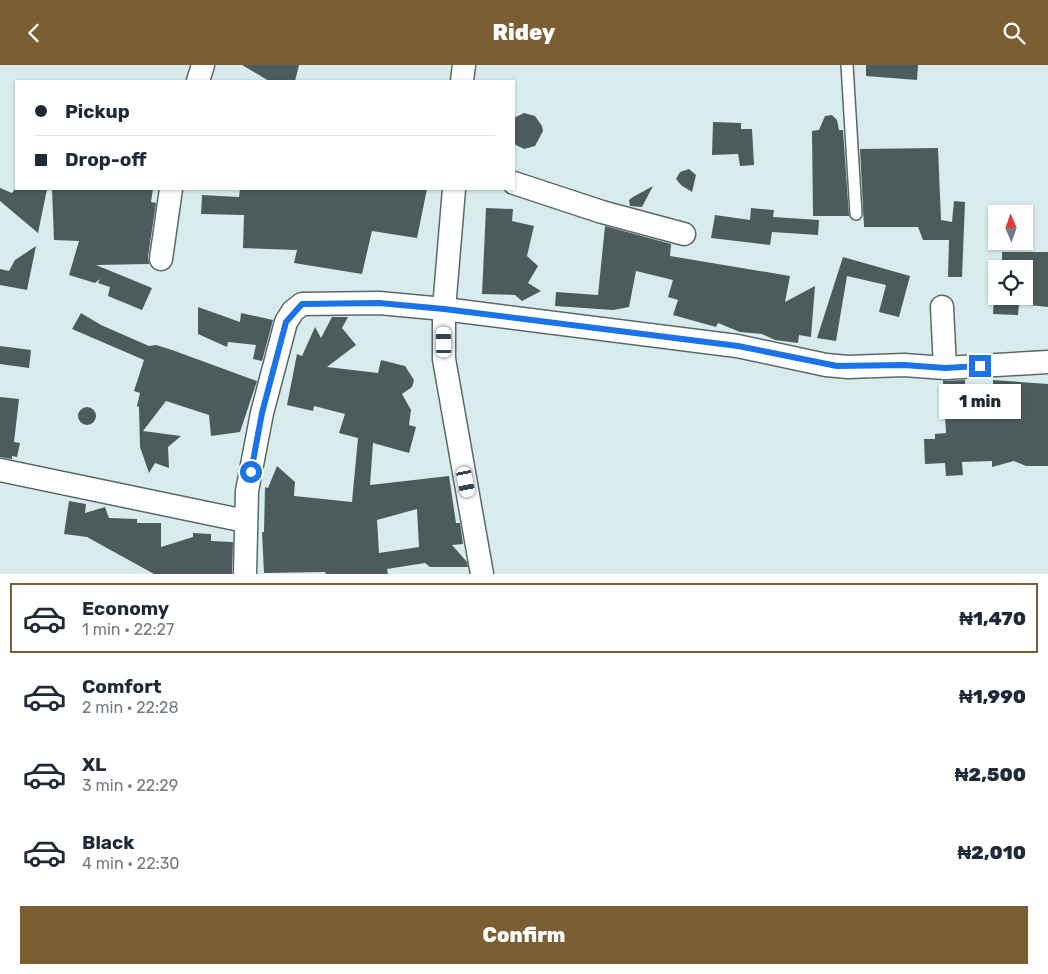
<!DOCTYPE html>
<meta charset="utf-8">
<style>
:root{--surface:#fff;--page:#f2f2f3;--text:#1f2937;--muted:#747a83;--line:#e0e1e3;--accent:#7b5e32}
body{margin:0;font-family:Rubik,sans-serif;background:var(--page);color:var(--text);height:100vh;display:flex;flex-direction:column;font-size:19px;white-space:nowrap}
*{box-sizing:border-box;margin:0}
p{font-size:16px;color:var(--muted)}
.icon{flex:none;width:28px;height:28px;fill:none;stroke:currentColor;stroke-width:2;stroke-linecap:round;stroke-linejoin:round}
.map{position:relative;height:509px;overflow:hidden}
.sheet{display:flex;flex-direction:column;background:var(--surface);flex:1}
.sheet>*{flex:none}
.guide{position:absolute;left:15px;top:15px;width:500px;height:110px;border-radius:0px;box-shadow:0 1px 4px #0004;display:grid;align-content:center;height:110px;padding:0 20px;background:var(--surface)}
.needle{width:32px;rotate:358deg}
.fabs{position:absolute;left:988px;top:140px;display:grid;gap:10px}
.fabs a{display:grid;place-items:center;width:45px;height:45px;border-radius:0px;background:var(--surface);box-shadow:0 1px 4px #0004;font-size:25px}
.end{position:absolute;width:22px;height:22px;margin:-11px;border:6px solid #1a73e8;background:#fff;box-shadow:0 0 0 2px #fff}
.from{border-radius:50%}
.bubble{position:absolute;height:35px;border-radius:0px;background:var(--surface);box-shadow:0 1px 4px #0004;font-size:16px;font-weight:800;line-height:35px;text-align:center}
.car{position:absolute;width:15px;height:30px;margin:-15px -8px;border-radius:6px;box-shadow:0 0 4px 1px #0007;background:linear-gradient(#fff 24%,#345 0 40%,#fff 0 76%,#345 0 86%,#fff 0)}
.guide b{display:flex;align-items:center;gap:18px;height:48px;font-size:19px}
.guide b+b{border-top:1px solid var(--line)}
.guide i{width:12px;height:12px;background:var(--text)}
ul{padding:9px 0 0;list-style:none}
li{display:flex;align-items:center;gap:15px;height:70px;margin:0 10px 8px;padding:0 10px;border:2px solid transparent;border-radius:0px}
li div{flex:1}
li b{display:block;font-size:19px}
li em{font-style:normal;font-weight:800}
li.active{border-color:var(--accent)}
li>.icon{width:45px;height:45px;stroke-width:1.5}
.primary-button{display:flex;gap:10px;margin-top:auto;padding:10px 20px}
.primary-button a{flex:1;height:58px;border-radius:0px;background:var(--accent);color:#fff;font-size:20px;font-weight:800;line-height:58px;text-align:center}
header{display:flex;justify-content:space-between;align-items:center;height:65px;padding:0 20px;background:var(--accent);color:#fff;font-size:22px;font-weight:800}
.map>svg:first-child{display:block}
.building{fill:#4c5c5d;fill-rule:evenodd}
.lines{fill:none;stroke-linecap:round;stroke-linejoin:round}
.service-casing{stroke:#59696a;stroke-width:14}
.minor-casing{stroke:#59696a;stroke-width:25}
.service{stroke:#fff;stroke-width:11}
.minor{stroke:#fff;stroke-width:22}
.route{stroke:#1a73e8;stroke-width:6}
</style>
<header><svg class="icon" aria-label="back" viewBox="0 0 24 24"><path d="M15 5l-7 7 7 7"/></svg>Ridey<svg class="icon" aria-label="search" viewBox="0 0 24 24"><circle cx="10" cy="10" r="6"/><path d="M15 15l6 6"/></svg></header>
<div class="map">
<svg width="1048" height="509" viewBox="0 0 1048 509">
<rect width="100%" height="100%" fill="#d9eced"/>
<g class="building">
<polygon points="242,0 299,0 295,16 269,16"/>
<polygon points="866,0 918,0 917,15 866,11"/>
<polygon points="524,48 535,51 542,61 543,66 535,81 524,84 514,79 514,53"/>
<polygon points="832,50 837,55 839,65 843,65 849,151 813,151 812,66 819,65 825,51"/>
<polygon points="713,57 741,58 741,64 752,64 754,100 740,101 738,89 712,90"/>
<polygon points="938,83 941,155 952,157 954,136 965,137 962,212 948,212 949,175 923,175 918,162 864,162 860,84"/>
<polygon points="689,104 696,110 692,127 681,120 676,114 680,107"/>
<polygon points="653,121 642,142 630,141 629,135 633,132"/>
<polygon points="0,123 12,128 15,124 47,124 38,168 0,136"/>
<polygon points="52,124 153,124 151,137 156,138 148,192 149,199 96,200 152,223 142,245 108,231 110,222 98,218 100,214 95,218 69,210 79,176 54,175"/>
<polygon points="240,124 427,124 417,173 372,166 362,209 294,198 297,185 243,183 244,150 201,149 202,130 239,132"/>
<polygon points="486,143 513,144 512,156 534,161 527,191 538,201 528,218 541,226 522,236 515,230 482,229"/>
<polygon points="751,143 774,145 773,152 819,155 818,170 772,167 770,180 711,173 715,150 750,155"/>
<polygon points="605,161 671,179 670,191 790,211 785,237 815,221 811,272 799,270 798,278 775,275 762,269 740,267 718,258 716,262 673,250 678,235 668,232 673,215 636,206 629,242 613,245 555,241 556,227 598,230"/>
<polygon points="36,181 27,225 0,220 0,204 9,206 15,195"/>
<polygon points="1002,187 1048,187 1048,242 1019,239 1018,250 993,249 995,218 996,231 1024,231 1024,204 1002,204"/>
<polygon points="843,192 910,211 899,252 879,247 886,220 847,211 836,276 817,273"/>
<polygon points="198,242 240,257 241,248 273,255 262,296 253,294 256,280 228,277 227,282 198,269"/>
<polygon points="81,248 101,260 149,281 156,280 172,285 257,316 240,367 211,371 209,350 166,336 143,366 181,371 168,382 169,403 155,398 149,408 140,382 139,342 137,341 140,328 134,326 144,295 72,264"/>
<path d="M332 252H348L342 263 356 280 327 302 378 308 381 295 405 301 414 315 412 322 402 329 411 345 409 360 416 362 409 388 373 378 370 420 449 411 456 458H460L463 479 452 480 467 497 468 502H430L425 498 387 504 388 509H326L325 507 264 508 262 467H264L265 422 268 423 277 401 295 417 294 431 352 437 358 373 339 368 345 349 314 341 313 346 287 340 297 289 302 291 315 262 321 273ZM417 444 419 482 379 488 377 455Z"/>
<polygon points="0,281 31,285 29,303 0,299"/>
<polygon points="965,315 966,353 993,353 993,315 1048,319 1048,401 1026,401 1014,396 992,402 992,396 962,397 963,410 946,411 945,398 925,399 924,374 935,374 935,369 946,368 943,316"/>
<polygon points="0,332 19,334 14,377 20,378 17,392 12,391 12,394 0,392"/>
<circle cx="87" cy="351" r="9"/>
<polygon points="69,436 86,439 85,448 105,442 109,453 137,454 137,458 161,458 161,482 193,472 193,468 211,469 211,476 233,477 232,509 154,509 87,472 64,469"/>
</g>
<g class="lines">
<g class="service-casing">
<polyline id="service" points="847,0 856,149"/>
</g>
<g class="minor-casing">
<g id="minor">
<polyline points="198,16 203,0"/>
<polyline points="462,16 464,0"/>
<polyline points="514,118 602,147 684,169"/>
<polyline points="454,124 444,244 444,294 482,509"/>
<polyline points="161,194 171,124"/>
<polyline points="942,242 945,303"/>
<polyline points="0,405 245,456"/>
<polyline points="245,509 247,426 262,348 286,257 293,246 302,239 379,238 444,244 737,281 826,300 848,302 904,300 945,303 1048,297"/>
</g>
</g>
<use href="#service" class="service"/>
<use href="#minor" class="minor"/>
</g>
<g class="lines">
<polyline class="route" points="251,407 262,348 286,257 302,239 379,238 444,244 738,281 837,301 904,300 945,303 980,301"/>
</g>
</svg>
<div class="fabs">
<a><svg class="needle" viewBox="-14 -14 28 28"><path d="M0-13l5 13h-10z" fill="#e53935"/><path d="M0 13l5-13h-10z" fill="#747a83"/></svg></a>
<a><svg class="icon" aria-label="locate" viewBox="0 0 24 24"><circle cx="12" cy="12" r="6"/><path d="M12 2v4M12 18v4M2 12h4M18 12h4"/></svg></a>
</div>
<i class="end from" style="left:251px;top:407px"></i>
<i class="end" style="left:980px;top:301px"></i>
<div class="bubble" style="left:939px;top:319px;width:82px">1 min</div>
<i class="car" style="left:444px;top:277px;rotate:359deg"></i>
<i class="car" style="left:466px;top:417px;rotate:169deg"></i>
<div class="guide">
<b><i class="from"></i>Pickup</b>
<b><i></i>Drop-off</b>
</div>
</div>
<section class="sheet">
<ul>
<li class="active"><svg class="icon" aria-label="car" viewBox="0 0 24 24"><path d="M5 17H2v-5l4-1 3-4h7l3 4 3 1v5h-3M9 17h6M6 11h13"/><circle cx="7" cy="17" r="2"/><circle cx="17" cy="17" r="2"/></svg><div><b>Economy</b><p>1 min · 22:27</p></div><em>₦1,470</em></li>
<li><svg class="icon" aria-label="car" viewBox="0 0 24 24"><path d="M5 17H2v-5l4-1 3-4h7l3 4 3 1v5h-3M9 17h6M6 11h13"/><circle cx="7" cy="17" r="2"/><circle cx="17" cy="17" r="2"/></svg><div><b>Comfort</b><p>2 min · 22:28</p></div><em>₦1,990</em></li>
<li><svg class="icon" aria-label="car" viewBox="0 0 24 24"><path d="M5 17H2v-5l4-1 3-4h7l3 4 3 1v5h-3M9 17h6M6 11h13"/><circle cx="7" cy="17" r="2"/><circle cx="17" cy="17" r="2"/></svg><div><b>XL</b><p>3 min · 22:29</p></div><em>₦2,500</em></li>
<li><svg class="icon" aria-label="car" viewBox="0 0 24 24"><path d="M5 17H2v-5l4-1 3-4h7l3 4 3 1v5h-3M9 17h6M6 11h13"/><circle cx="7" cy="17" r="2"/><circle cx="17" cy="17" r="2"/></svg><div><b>Black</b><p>4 min · 22:30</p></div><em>₦2,010</em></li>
</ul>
<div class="primary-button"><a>Confirm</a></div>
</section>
